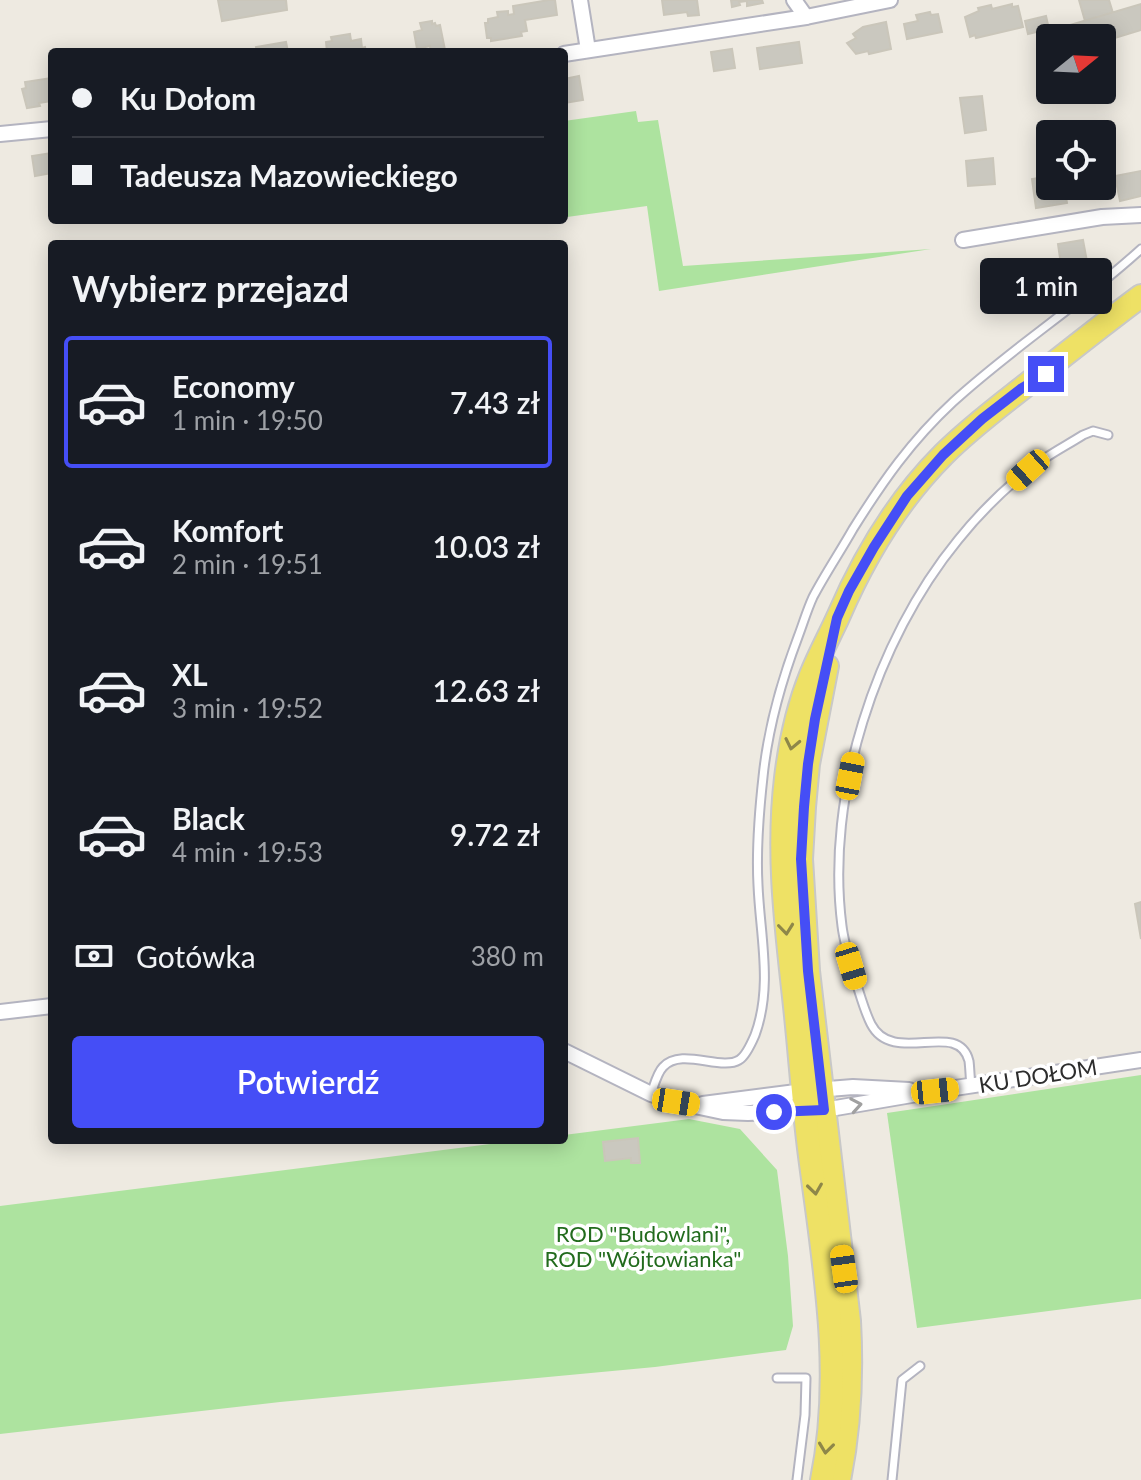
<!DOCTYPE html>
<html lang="pl">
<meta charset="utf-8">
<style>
:root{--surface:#171b24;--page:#242831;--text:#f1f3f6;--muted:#9ea1a6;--line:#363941;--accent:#454ef6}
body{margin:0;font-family:Lato,sans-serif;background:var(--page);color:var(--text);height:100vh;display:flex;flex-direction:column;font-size:30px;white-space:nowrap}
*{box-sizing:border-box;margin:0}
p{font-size:26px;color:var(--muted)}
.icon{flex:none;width:44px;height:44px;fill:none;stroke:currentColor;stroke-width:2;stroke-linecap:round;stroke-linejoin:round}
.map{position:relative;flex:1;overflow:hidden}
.sheet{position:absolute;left:48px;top:240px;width:520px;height:904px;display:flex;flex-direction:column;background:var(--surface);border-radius:8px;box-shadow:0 4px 20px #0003}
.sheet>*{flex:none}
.guide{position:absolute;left:48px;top:48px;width:520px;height:176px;border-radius:8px;box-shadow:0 4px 20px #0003;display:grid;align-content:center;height:176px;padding:0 24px;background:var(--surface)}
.needle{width:52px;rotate:72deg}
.fabs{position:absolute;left:1036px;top:24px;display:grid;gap:16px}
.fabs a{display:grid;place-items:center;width:80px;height:80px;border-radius:8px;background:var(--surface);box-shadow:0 4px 20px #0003;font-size:40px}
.end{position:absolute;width:36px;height:36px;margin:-18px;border:10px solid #454ef6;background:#fff;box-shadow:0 0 0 4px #fff}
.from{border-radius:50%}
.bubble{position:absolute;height:56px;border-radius:8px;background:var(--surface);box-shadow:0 4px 20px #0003;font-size:26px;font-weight:600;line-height:56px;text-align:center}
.car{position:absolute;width:24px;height:48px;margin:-24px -12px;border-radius:10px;box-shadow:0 0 6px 2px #0007;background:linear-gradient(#f5c518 24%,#345 0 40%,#f5c518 0 76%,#345 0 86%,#f5c518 0)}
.guide b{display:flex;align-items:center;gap:28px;height:76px;font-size:30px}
.guide b+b{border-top:2px solid var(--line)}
.guide i{width:20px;height:20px;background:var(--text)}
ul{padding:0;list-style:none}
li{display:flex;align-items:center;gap:24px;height:132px;margin:0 16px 12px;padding:0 8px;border:4px solid transparent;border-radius:8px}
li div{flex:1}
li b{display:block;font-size:30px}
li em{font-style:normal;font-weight:600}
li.current{border-color:var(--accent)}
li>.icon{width:72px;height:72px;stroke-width:1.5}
h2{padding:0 24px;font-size:36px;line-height:96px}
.pay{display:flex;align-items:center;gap:20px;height:88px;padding:0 24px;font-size:30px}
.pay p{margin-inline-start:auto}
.action{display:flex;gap:16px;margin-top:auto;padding:16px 24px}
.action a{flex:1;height:92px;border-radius:8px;background:var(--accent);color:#fff;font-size:32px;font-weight:600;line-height:92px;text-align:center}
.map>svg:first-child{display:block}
.green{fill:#ade39f}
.building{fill:#cac8bf;stroke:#cac6ba;stroke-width:2}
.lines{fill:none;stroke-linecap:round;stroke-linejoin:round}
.service-casing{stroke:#b4b4c0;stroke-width:11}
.minor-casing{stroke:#b4b4c0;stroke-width:18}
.primary-casing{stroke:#c8c8c8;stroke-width:26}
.service{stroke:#fff;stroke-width:7}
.minor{stroke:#fff;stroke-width:14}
.primary{stroke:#eee165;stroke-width:22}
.oneway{stroke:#8e8749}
.oneway2{stroke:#a0a0a0}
.route{stroke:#454ef6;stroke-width:10}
.labels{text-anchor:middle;stroke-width:7;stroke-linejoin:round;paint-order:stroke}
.street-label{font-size:22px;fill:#2d2d2d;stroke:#fff}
.park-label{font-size:22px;fill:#226b1d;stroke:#fff}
</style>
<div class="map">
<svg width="1141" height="1480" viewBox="0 0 1141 1480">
<rect width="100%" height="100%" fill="#eeeae1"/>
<g class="green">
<polygon points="636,111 638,122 658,120 683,266 931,249 659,291 647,206 567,217 564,187 564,121"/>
<polygon points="1141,1075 1141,1299 917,1328 887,1113"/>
<polygon points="689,1119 740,1129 777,1170 788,1256 793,1326 786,1350 655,1367 280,1402 0,1434 0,1206 522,1140 564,1140 564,1135"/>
</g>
<g class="building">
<polygon points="218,0 286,0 287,10 222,21"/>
<polygon points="549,0 555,0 557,15 525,20 527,31 521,32 522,36 491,41 491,38 487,38 485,23 488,23 488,19 498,17 497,12 508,11 508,15 514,14 513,6"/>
<polygon points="662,0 697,0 699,15 688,16 687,12 664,15"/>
<polygon points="731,0 762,0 763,3 747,6 747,1 739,2 740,5 732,7"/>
<polygon points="1079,0 1109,0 1113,13 1085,21"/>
<polygon points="1012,4 1012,7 1018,6 1023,27 976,38 975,35 970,37 965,17 979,11 978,8 991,5 992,9"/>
<polygon points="1141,4 1141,30 1102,42 1102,38 1071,38 1067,26"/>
<polygon points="930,12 931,15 938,14 942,32 907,39 904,24 918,21 916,15"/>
<polygon points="1046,16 1049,29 1028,34 1025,21"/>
<polygon points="432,21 432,24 435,23 436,26 440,25 445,50 431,52 430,46 417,49 414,32 422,30 420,23"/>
<polygon points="886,22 891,49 869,54 868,51 856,54 847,43 856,38 853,34 863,27"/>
<polygon points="350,34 351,41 361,39 362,48 365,47 366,52 327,52 326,42 332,41 331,37"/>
<polygon points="286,42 288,52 257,52 256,47"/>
<polygon points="799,42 802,63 760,69 757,48"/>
<polygon points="732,49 735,68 714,71 711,52"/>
<polygon points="579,76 583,100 564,103 564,79"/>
<polygon points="52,78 52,101 39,103 40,106 27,108 22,89 26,88 25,82"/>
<polygon points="982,96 986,130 965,133 960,98"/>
<polygon points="52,153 52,173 35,176 32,156"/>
<polygon points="993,158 995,184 968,186 966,161"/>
<polygon points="1141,171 1141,196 1120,201 1115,176"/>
<polygon points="1050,176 1050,186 1064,186 1067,203 1036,208 1032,179"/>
<polygon points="1074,186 1086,186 1087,195 1075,197"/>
<polygon points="1083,240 1088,267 1062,272 1058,244"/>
<polygon points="1141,902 1141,939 1135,904"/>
<polygon points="638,1138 640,1163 631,1163 631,1158 605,1161 603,1142"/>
</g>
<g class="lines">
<g class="service-casing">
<g id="service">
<path d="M971 1085C970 1078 970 1069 969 1061 958 1018 893 1067 871 1024 864 1010 860 994 855 979 850 962 844 943 842 926 825 796 876 640 958 540 978 515 1002 491 1027 471 1044 457 1064 447 1083 435L1093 431 1108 435"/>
<path d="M651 1094C654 1086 657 1073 663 1067 681 1047 721 1071 739 1060 746 1056 752 1042 755 1035 773 986 760 935 758 885 756 849 759 813 763 777 768 728 781 682 798 637 803 624 807 610 813 597 825 574 840 552 853 529 883 481 911 441 953 402 1013 347 1081 304 1141 249"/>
<polyline points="777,1378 806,1378 805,1415 797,1480"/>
<polyline points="892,1480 902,1380 920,1366"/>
</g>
</g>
<g class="minor-casing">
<g id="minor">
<polyline points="580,0 588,50"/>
<polyline points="794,0 806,17"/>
<polyline points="564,54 806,17 890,0"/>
<polyline points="0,134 52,129"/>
<polyline points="963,240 1102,217 1141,215"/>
<polyline points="0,1012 52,1006"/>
<polyline points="564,1051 651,1094 676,1102 723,1112 748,1113 824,1110 935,1091 1141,1060"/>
<polyline points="703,1104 804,1091 853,1087 909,1090"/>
</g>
</g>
<g class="primary-casing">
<g id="primary">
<path d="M827 666 808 764 804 807 801 859 808 971 849 1321C852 1375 850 1426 839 1480"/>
<path d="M822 1480C844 1372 824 1264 810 1156 803 1103 800 1050 794 997 786 924 777 852 786 778 790 744 798 707 811 675 819 655 830 635 839 615 864 557 899 499 944 454 969 429 997 408 1025 386 1063 356 1102 325 1141 296"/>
</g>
</g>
<use href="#service" class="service"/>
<use href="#minor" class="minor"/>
<use href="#primary" class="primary"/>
</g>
<defs><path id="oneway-chevron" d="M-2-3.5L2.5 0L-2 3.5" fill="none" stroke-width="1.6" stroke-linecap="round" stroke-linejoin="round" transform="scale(2)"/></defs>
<g class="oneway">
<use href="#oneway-chevron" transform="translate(792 744) rotate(102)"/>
<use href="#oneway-chevron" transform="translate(786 929) rotate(84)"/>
<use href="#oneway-chevron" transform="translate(815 1189) rotate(82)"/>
<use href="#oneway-chevron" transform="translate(826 1448) rotate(97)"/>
</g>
<use class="oneway2" href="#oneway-chevron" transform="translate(856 1105) rotate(-10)"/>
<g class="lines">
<polyline class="route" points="774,1112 824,1110 808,971 801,859 804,807 808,764 815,719 837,618 849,591 874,547 907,496 943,455 982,419 1022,388 1046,374"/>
</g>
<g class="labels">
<g class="street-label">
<text transform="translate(1038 1076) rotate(-9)" y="8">KU DOŁOM</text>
</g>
<g class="park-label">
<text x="643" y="1242">ROD "Budowlani",<tspan x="643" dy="25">ROD "Wójtowianka"</tspan></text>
</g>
</g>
</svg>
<div class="fabs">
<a><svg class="needle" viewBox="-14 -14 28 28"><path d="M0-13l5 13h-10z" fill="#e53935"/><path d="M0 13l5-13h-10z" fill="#9ea1a6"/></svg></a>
<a><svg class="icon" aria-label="locate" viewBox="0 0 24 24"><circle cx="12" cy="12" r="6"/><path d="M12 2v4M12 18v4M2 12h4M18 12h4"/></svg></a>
</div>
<i class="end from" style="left:774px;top:1112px"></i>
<i class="end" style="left:1046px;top:374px"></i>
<div class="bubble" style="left:980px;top:258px;width:132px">1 min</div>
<i class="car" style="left:1028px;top:470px;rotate:228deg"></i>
<i class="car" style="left:850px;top:776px;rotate:11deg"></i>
<i class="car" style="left:851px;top:966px;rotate:163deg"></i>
<i class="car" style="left:935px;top:1091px;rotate:84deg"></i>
<i class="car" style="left:676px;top:1102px;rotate:99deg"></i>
<i class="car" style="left:844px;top:1269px;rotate:352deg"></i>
<div class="guide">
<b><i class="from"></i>Ku Dołom</b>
<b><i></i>Tadeusza Mazowieckiego</b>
</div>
<section class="sheet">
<h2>Wybierz przejazd</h2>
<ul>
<li class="current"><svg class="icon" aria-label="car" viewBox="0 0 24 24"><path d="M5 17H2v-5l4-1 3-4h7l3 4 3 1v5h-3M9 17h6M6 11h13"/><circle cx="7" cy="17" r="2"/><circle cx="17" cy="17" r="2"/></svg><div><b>Economy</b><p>1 min · 19:50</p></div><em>7.43 zł</em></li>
<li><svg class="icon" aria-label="car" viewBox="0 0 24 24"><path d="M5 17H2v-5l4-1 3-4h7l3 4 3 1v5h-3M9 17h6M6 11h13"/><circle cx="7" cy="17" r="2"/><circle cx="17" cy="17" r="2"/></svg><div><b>Komfort</b><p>2 min · 19:51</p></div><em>10.03 zł</em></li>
<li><svg class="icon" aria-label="car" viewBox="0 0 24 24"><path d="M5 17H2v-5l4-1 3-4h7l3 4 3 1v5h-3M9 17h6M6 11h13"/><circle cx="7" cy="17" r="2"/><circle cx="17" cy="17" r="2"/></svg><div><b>XL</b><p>3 min · 19:52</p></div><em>12.63 zł</em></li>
<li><svg class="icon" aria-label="car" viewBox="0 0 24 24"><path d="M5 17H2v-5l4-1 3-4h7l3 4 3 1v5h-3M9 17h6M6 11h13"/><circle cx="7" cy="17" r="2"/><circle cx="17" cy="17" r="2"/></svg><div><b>Black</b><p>4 min · 19:53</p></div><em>9.72 zł</em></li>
</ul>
<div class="pay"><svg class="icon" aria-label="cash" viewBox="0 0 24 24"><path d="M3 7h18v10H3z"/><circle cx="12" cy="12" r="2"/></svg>Gotówka<p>380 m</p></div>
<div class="action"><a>Potwierdź</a></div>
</section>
</div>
